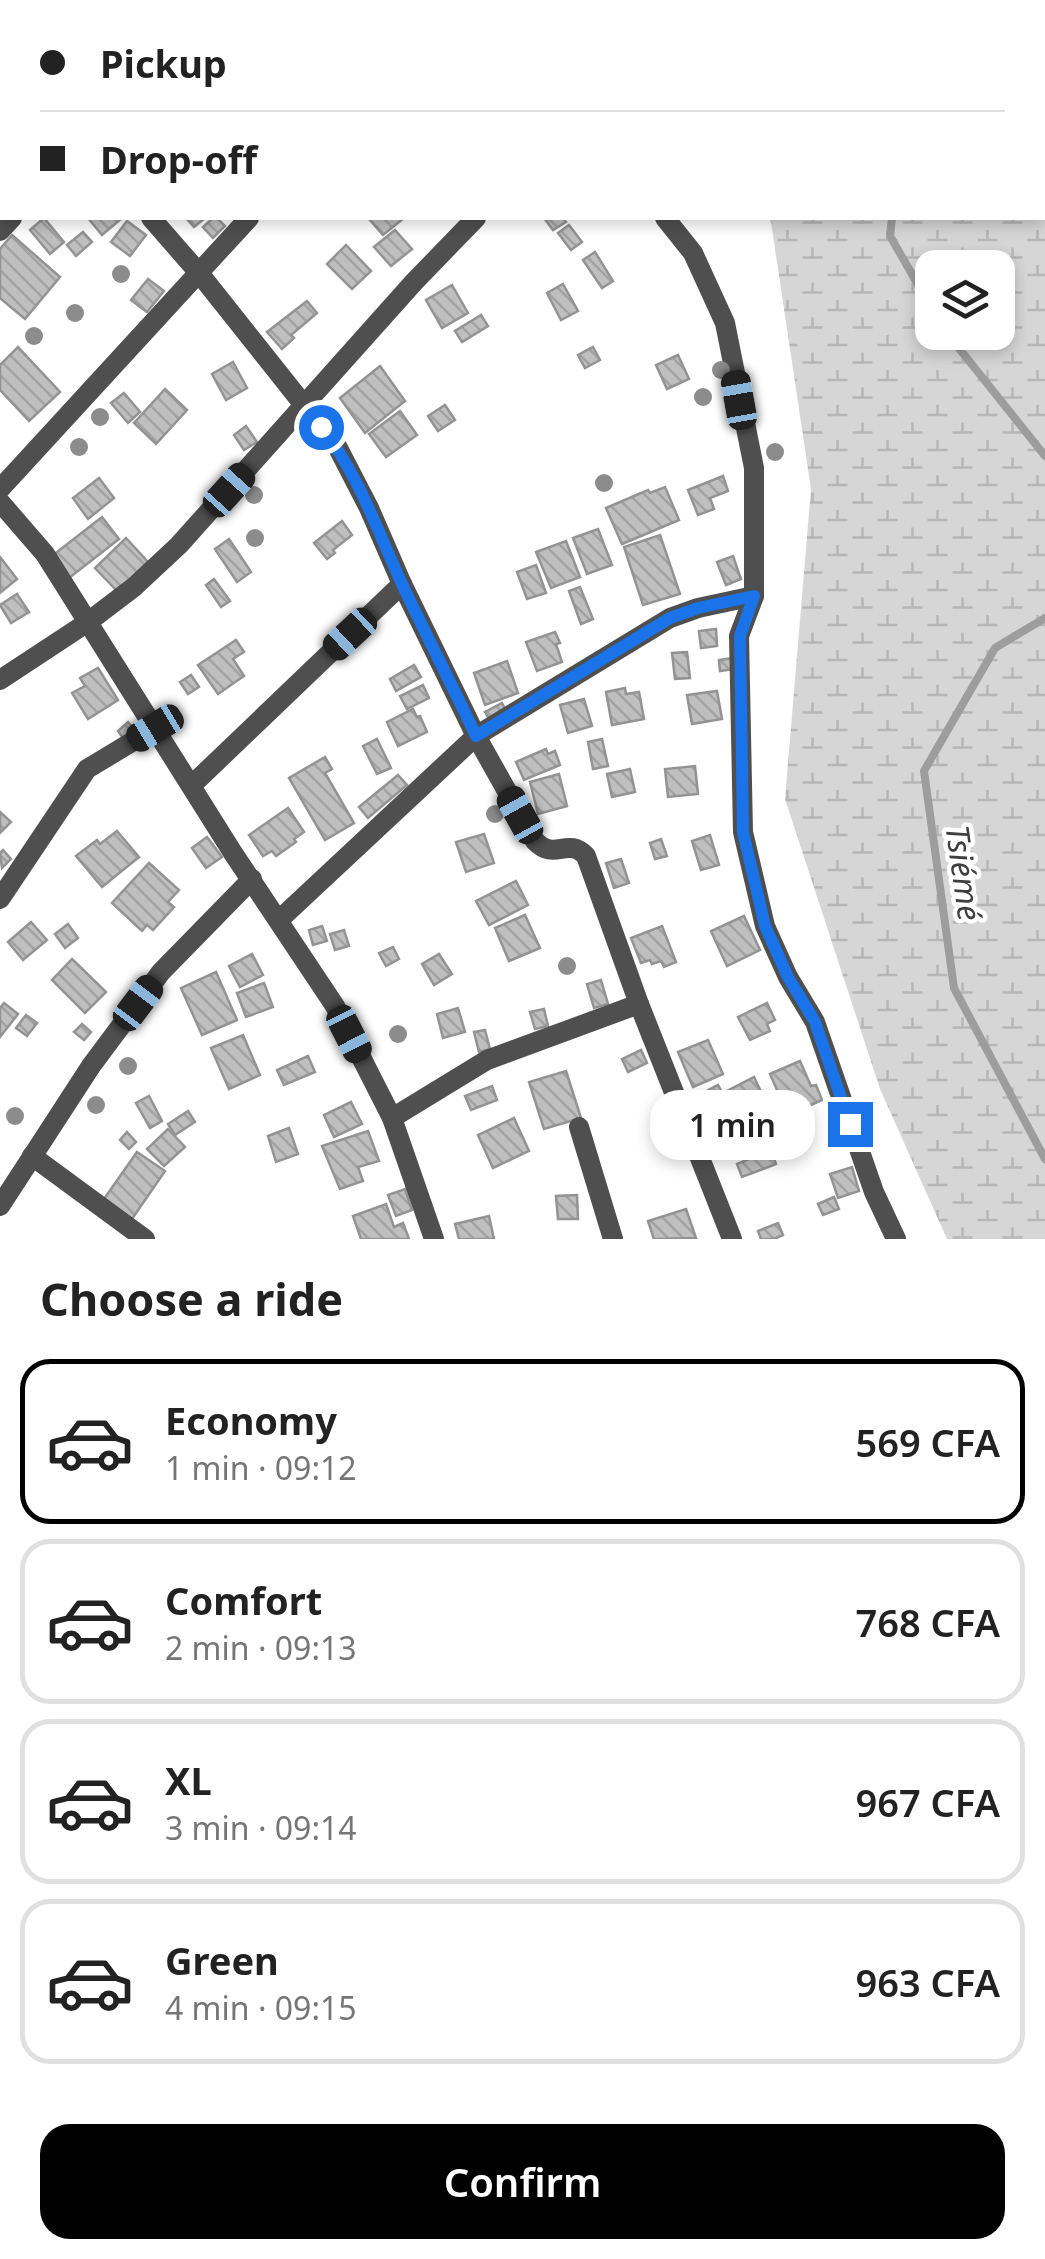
<!DOCTYPE html>
<meta charset="utf-8">
<style>
:root{--surface:#fff;--page:#f6f6f6;--text:#222;--muted:#767676;--line:#e0e0e0;--accent:#000}
body{margin:0;font-family:"Noto Sans",sans-serif;background:var(--page);color:var(--text);height:100vh;display:flex;flex-direction:column;font-size:38px;white-space:nowrap}
*{box-sizing:border-box;margin:0}
p{font-size:32px;color:var(--muted)}
.icon{flex:none;width:55px;height:55px;fill:none;stroke:currentColor;stroke-width:2;stroke-linecap:round;stroke-linejoin:round}
.map{position:relative;height:1239px;overflow:hidden}
.panel{display:flex;flex-direction:column;background:var(--surface);flex:1}
.panel>*{flex:none}
.guide{position:absolute;left:0px;top:0px;width:1045px;height:220px;box-shadow:0 5px 15px #0003;display:grid;align-content:center;height:220px;padding:0 40px;background:var(--surface)}
.buttons{position:absolute;left:915px;top:250px;display:grid;gap:20px}
.buttons a{display:grid;place-items:center;width:100px;height:100px;border-radius:20px;background:var(--surface);box-shadow:0 5px 15px #0003;font-size:50px}
.end{position:absolute;width:45px;height:45px;margin:-22px;border:12px solid #1a73e8;background:#fff;box-shadow:0 0 0 5px #fff}
.from{border-radius:50%}
.bubble{position:absolute;height:70px;border-radius:30px;background:var(--surface);box-shadow:0 5px 15px #0003;font-size:32px;font-weight:600;line-height:70px;text-align:center}
.car{position:absolute;width:30px;height:60px;margin:-30px -15px;border-radius:12px;box-shadow:0 0 8px 2px #0007;background:linear-gradient(#222 24%,#8ab4d8 0 40%,#222 0 76%,#8ab4d8 0 86%,#222 0)}
.guide b{display:flex;align-items:center;gap:35px;height:95px;font-size:38px}
.guide b+b{border-top:2px solid var(--line)}
.guide i{width:25px;height:25px;background:var(--text)}
ul{padding:0;list-style:none}
li{display:flex;align-items:center;gap:30px;height:165px;margin:0 20px 15px;padding:0 20px;border:5px solid var(--line);border-radius:30px}
li div{flex:1}
li b{display:block;font-size:38px}
li em{font-style:normal;font-weight:600}
li.selected{border-color:var(--accent)}
li>.icon{width:90px;height:90px;stroke-width:1.5}
h2{padding:0 40px;font-size:45px;line-height:120px}
.primary-button{display:flex;gap:20px;margin-top:auto;padding:20px 40px}
.primary-button a{flex:1;height:115px;border-radius:30px;background:var(--accent);color:#fff;font-size:40px;font-weight:600;line-height:115px;text-align:center}
.map>svg:first-child{display:block}
.wetland{fill:url(#wetland-marsh);fill-rule:evenodd}
.lines{fill:none;stroke-linecap:round;stroke-linejoin:round}
.stream{stroke:#9d9d9d;stroke-width:8}
.building{fill:url(#building-back-hatch);stroke:#939393;stroke-width:2.5}
.minor{stroke:#4f4f4f;stroke-width:20}
.tree{fill:#8c8c8c}
.route{stroke:#1a73e8;stroke-width:12}
.labels{text-anchor:middle;stroke-width:9;stroke-linejoin:round;paint-order:stroke}
.water-label{font-size:32px;font-style:italic;fill:#3e3e3e;stroke:#fff}
</style>
<div class="map">
<svg width="1045" height="1239" viewBox="0 0 1045 1239">
<defs>
<pattern id="wetland-marsh" width="20" height="14" patternUnits="userSpaceOnUse" patternTransform="scale(2.5)"><rect width="20" height="14" fill="#d6d6d6"/><path d="M1 5h8M5 5V1M11 12h8M15 12V8" fill="none" stroke="#b6b6b6"/></pattern>
<pattern id="building-back-hatch" width="6" height="6" patternUnits="userSpaceOnUse" patternTransform="scale(2.5)"><rect width="6" height="6" fill="#bfbfbf"/><path d="M-1 5l2 2M0 0l6 6M5-1l2 2" fill="none" stroke="#a2a2a2"/></pattern>
</defs>
<rect width="100%" height="100%" fill="#fff"/>
<path class="wetland" d="M606 0H1045V1239H947L880 1089 785 799 811 489 771 222 768 218H1042V2H608ZM932 268H998V332H932Z"/>
<g class="lines">
<g class="stream">
<polyline points="910,2 910,0"/>
<polyline points="892,218 890,236 932,309"/>
<polyline points="946,332 1045,456"/>
<polyline points="1045,618 995,648 924,771 954,988 1045,1159"/>
</g>
</g>
<g class="building">
<polygon points="44,218 64,242 50,254 30,230"/>
<polygon points="88,218 122,218 102,235"/>
<polygon points="186,218 205,218 194,227"/>
<polygon points="213,218 217,218 225,226 213,238 203,227"/>
<polygon points="373,218 404,218 383,235 370,220"/>
<polygon points="544,218 563,218 566,222 553,230"/>
<polygon points="127,221 146,235 130,256 111,242"/>
<polygon points="569,225 582,242 571,250 558,233"/>
<polygon points="395,230 412,249 391,266 374,247"/>
<polygon points="83,232 92,242 76,256 67,245"/>
<polygon points="12,235 60,277 25,319 0,298 0,249"/>
<polygon points="346,245 371,271 352,289 327,264"/>
<polygon points="595,252 613,281 602,288 583,260"/>
<polygon points="148,279 164,291 147,312 131,300"/>
<polygon points="563,284 578,311 561,320 547,293"/>
<polygon points="452,285 468,313 442,328 426,300"/>
<polygon points="307,301 317,313 291,335 294,338 282,349 267,332"/>
<polygon points="481,315 488,326 462,342 455,331"/>
<polygon points="18,347 60,392 29,421 0,390 0,365"/>
<polygon points="593,347 600,360 585,368 578,355"/>
<polygon points="678,355 689,379 667,389 656,365"/>
<polygon points="233,362 247,388 226,400 212,374"/>
<polygon points="380,366 405,401 365,433 340,398"/>
<polygon points="165,389 187,410 156,444 134,423"/>
<polygon points="124,393 140,412 128,423 111,403"/>
<polygon points="445,405 455,420 438,431 428,416"/>
<polygon points="400,411 417,435 386,457 369,434"/>
<polygon points="246,426 257,442 244,450 234,435"/>
<polygon points="723,476 728,491 710,498 714,509 698,515 688,490"/>
<polygon points="99,478 114,498 88,519 73,498"/>
<polygon points="665,487 679,520 622,544 606,508 648,490 650,493"/>
<polygon points="102,517 119,539 69,578 52,556"/>
<polygon points="342,521 352,535 333,550 335,553 327,559 314,543"/>
<polygon points="598,529 612,565 587,574 573,538"/>
<polygon points="660,535 680,594 643,605 624,547"/>
<polygon points="126,538 148,562 118,592 95,568"/>
<polygon points="229,539 251,572 237,582 215,549"/>
<polygon points="566,541 580,577 551,588 536,552"/>
<polygon points="733,556 741,579 726,585 717,562"/>
<polygon points="0,557 17,579 0,593"/>
<polygon points="536,565 546,593 527,599 517,572"/>
<polygon points="214,579 230,601 221,607 206,585"/>
<polygon points="580,587 593,619 581,624 569,591"/>
<polygon points="17,594 29,612 11,623 0,605"/>
<polygon points="716,629 717,646 701,648 699,631"/>
<polygon points="555,632 560,643 556,644 562,662 537,671 526,642"/>
<polygon points="236,640 244,652 233,659 244,676 218,694 198,665"/>
<polygon points="687,652 690,678 675,679 672,653"/>
<polygon points="733,658 734,669 720,671 719,660"/>
<polygon points="507,661 518,693 485,705 474,673"/>
<polygon points="414,665 421,677 396,691 390,679"/>
<polygon points="98,668 118,700 88,719 72,693 85,686 80,678"/>
<polygon points="191,675 199,687 188,694 180,682"/>
<polygon points="423,685 429,698 407,709 400,696"/>
<polygon points="625,688 626,694 639,692 644,719 612,725 606,692"/>
<polygon points="717,691 722,719 692,724 687,695"/>
<polygon points="584,699 592,726 568,733 560,705"/>
<polygon points="502,703 506,711 489,719 485,712"/>
<polygon points="413,709 417,717 420,716 427,732 398,746 387,722"/>
<polygon points="128,722 136,732 125,741 118,731"/>
<polygon points="377,739 391,768 377,774 363,746"/>
<polygon points="602,739 608,766 593,769 588,742"/>
<polygon points="546,749 548,754 555,751 560,765 524,780 516,762"/>
<polygon points="325,757 332,769 325,773 354,823 325,840 289,778"/>
<polygon points="695,766 698,794 668,797 665,769"/>
<polygon points="630,769 635,792 612,797 607,774"/>
<polygon points="559,774 567,806 538,814 530,782"/>
<polygon points="398,775 407,785 368,818 359,807"/>
<polygon points="288,808 304,832 294,839 296,842 276,856 272,851 263,856 249,835"/>
<polygon points="0,812 11,822 0,833"/>
<polygon points="117,831 139,857 102,887 76,856 97,840 100,844"/>
<polygon points="484,834 494,863 466,872 456,842"/>
<polygon points="710,835 719,865 701,870 692,841"/>
<polygon points="207,837 222,857 206,868 192,848"/>
<polygon points="661,839 667,856 655,859 650,843"/>
<polygon points="3,850 11,859 2,868 0,853"/>
<polygon points="621,859 629,883 614,888 606,863"/>
<polygon points="149,863 179,890 168,902 174,907 153,930 147,925 142,931 112,903"/>
<polygon points="516,881 528,905 489,925 476,901"/>
<polygon points="525,915 540,948 509,961 495,928"/>
<polygon points="744,916 760,950 727,966 711,931"/>
<polygon points="31,922 47,940 23,960 8,942"/>
<polygon points="68,924 78,938 65,948 55,934"/>
<polygon points="322,926 327,941 313,945 309,930"/>
<polygon points="662,926 676,962 664,967 661,961 652,964 650,960 641,963 631,938"/>
<polygon points="344,930 349,946 335,950 330,934"/>
<polygon points="393,947 399,959 386,966 379,953"/>
<polygon points="252,954 263,975 240,987 229,966"/>
<polygon points="439,954 452,974 434,985 422,964"/>
<polygon points="72,959 106,992 85,1013 52,980"/>
<polygon points="216,972 237,1020 202,1035 181,988"/>
<polygon points="601,980 608,1004 594,1008 587,984"/>
<polygon points="264,983 273,1007 246,1017 237,993"/>
<polygon points="4,1003 18,1014 0,1037 0,1008"/>
<polygon points="767,1003 775,1020 767,1024 770,1031 750,1040 738,1017"/>
<polygon points="458,1008 465,1032 443,1038 437,1014"/>
<polygon points="544,1009 548,1026 535,1029 530,1012"/>
<polygon points="26,1015 37,1023 27,1036 16,1028"/>
<polygon points="82,1024 91,1032 84,1040 74,1032"/>
<polygon points="485,1030 490,1049 479,1052 474,1032"/>
<polygon points="243,1035 260,1075 229,1089 211,1048"/>
<polygon points="708,1040 723,1074 693,1087 678,1052"/>
<polygon points="641,1050 647,1063 628,1072 622,1059"/>
<polygon points="308,1056 315,1072 284,1085 277,1070"/>
<polygon points="800,1061 811,1086 816,1085 822,1100 788,1115 770,1074"/>
<polygon points="566,1071 581,1118 544,1129 529,1082"/>
<polygon points="754,1077 762,1094 735,1107 727,1091"/>
<polygon points="718,1085 731,1109 706,1122 693,1098"/>
<polygon points="492,1086 497,1100 471,1110 465,1096"/>
<polygon points="149,1096 162,1121 150,1128 136,1103"/>
<polygon points="351,1102 362,1124 334,1137 324,1115"/>
<polygon points="188,1111 195,1122 175,1135 168,1124"/>
<polygon points="514,1118 529,1151 493,1168 478,1135"/>
<polygon points="289,1128 298,1154 276,1162 268,1136"/>
<polygon points="168,1129 185,1147 164,1166 147,1149"/>
<polygon points="368,1131 379,1161 358,1167 363,1181 340,1189 322,1146"/>
<polygon points="127,1132 136,1142 129,1149 120,1140"/>
<polygon points="771,1150 776,1164 742,1177 737,1164"/>
<polygon points="137,1152 165,1171 132,1219 104,1199"/>
<polygon points="852,1167 859,1191 838,1198 830,1174"/>
<polygon points="405,1189 412,1210 396,1216 388,1195"/>
<polygon points="577,1195 578,1219 558,1219 556,1196"/>
<polygon points="834,1197 839,1209 823,1215 818,1204"/>
<polygon points="386,1204 394,1227 403,1223 409,1239 361,1239 353,1216"/>
<polygon points="686,1209 696,1238 654,1239 648,1221"/>
<polygon points="489,1216 494,1239 459,1239 455,1224"/>
<polygon points="778,1223 783,1235 774,1239 761,1239 758,1231"/>
</g>
<g class="lines">
<g class="minor">
<polyline points="489,0 491,2"/>
<polyline points="201,2 204,0"/>
<polyline points="441,2 443,0"/>
<polyline points="0,49 2,52"/>
<path d="M151 218 199 273 338 448 369 508 402 584 476 736 535 841C555 862 567 836 586 856L639 1004 732 1239"/>
<polyline points="665,218 693,253 725,323 754,468 754,596 739,636 743,832 765,926 788,977 815,1022 874,1192 896,1239"/>
<polyline points="0,231 12,218"/>
<polyline points="0,489 249,218"/>
<polyline points="0,502 45,554 233,853 335,1006 392,1118 434,1239"/>
<polyline points="0,680 88,622 134,587 179,545 414,282 476,218"/>
<polyline points="192,785 402,584"/>
<polyline points="0,899 87,769 155,728"/>
<polyline points="279,920 476,736 670,618 698,608 754,596"/>
<polyline points="392,1118 487,1060 639,1004"/>
<polyline points="579,1127 613,1239"/>
<polyline points="32,1156 145,1239"/>
<polyline points="0,1206 91,1066 161,972 252,879"/>
</g>
</g>
<g class="tree">
<circle cx="121" cy="274" r="9"/>
<circle cx="75" cy="313" r="9"/>
<circle cx="34" cy="336" r="9"/>
<circle cx="721" cy="370" r="9"/>
<circle cx="703" cy="397" r="9"/>
<circle cx="100" cy="417" r="9"/>
<circle cx="79" cy="447" r="9"/>
<circle cx="775" cy="452" r="9"/>
<circle cx="604" cy="483" r="9"/>
<circle cx="254" cy="495" r="9"/>
<circle cx="255" cy="538" r="9"/>
<circle cx="495" cy="814" r="9"/>
<circle cx="567" cy="966" r="9"/>
<circle cx="398" cy="1034" r="9"/>
<circle cx="128" cy="1066" r="9"/>
<circle cx="96" cy="1105" r="9"/>
<circle cx="15" cy="1116" r="9"/>
</g>
<g class="lines">
<path class="route" d="M321 427C358 473 377 530 402 584 426 635 452 685 476 736L670 618 698 608 754 596 740 636 743 832 765 926 788 977 815 1022 850 1124"/>
</g>
<g class="labels">
<g class="water-label">
<text transform="translate(963 873) rotate(82)" y="11">Tsiémé</text>
</g>
</g>
</svg>
<div class="buttons">
<a><svg class="icon" aria-label="layers" viewBox="0 0 24 24"><path d="M12 4l9 5-9 5-9-5zM3 14l9 5 9-5"/></svg></a>
</div>
<i class="end from" style="left:321px;top:427px"></i>
<i class="end" style="left:850px;top:1124px"></i>
<div class="bubble" style="left:650px;top:1090px;width:165px">1 min</div>
<i class="car" style="left:739px;top:400px;rotate:350deg"></i>
<i class="car" style="left:229px;top:490px;rotate:42deg"></i>
<i class="car" style="left:350px;top:634px;rotate:227deg"></i>
<i class="car" style="left:155px;top:728px;rotate:239deg"></i>
<i class="car" style="left:520px;top:815px;rotate:331deg"></i>
<i class="car" style="left:138px;top:1003px;rotate:37deg"></i>
<i class="car" style="left:349px;top:1034px;rotate:153deg"></i>
<div class="guide">
<b><i class="from"></i>Pickup</b>
<b><i></i>Drop-off</b>
</div>
</div>
<section class="panel">
<h2>Choose a ride</h2>
<ul>
<li class="selected"><svg class="icon" aria-label="car" viewBox="0 0 24 24"><path d="M5 17H2v-5l4-1 3-4h7l3 4 3 1v5h-3M9 17h6M6 11h13"/><circle cx="7" cy="17" r="2"/><circle cx="17" cy="17" r="2"/></svg><div><b>Economy</b><p>1 min · 09:12</p></div><em>569 CFA</em></li>
<li><svg class="icon" aria-label="car" viewBox="0 0 24 24"><path d="M5 17H2v-5l4-1 3-4h7l3 4 3 1v5h-3M9 17h6M6 11h13"/><circle cx="7" cy="17" r="2"/><circle cx="17" cy="17" r="2"/></svg><div><b>Comfort</b><p>2 min · 09:13</p></div><em>768 CFA</em></li>
<li><svg class="icon" aria-label="car" viewBox="0 0 24 24"><path d="M5 17H2v-5l4-1 3-4h7l3 4 3 1v5h-3M9 17h6M6 11h13"/><circle cx="7" cy="17" r="2"/><circle cx="17" cy="17" r="2"/></svg><div><b>XL</b><p>3 min · 09:14</p></div><em>967 CFA</em></li>
<li><svg class="icon" aria-label="car" viewBox="0 0 24 24"><path d="M5 17H2v-5l4-1 3-4h7l3 4 3 1v5h-3M9 17h6M6 11h13"/><circle cx="7" cy="17" r="2"/><circle cx="17" cy="17" r="2"/></svg><div><b>Green</b><p>4 min · 09:15</p></div><em>963 CFA</em></li>
</ul>
<div class="primary-button"><a>Confirm</a></div>
</section>
